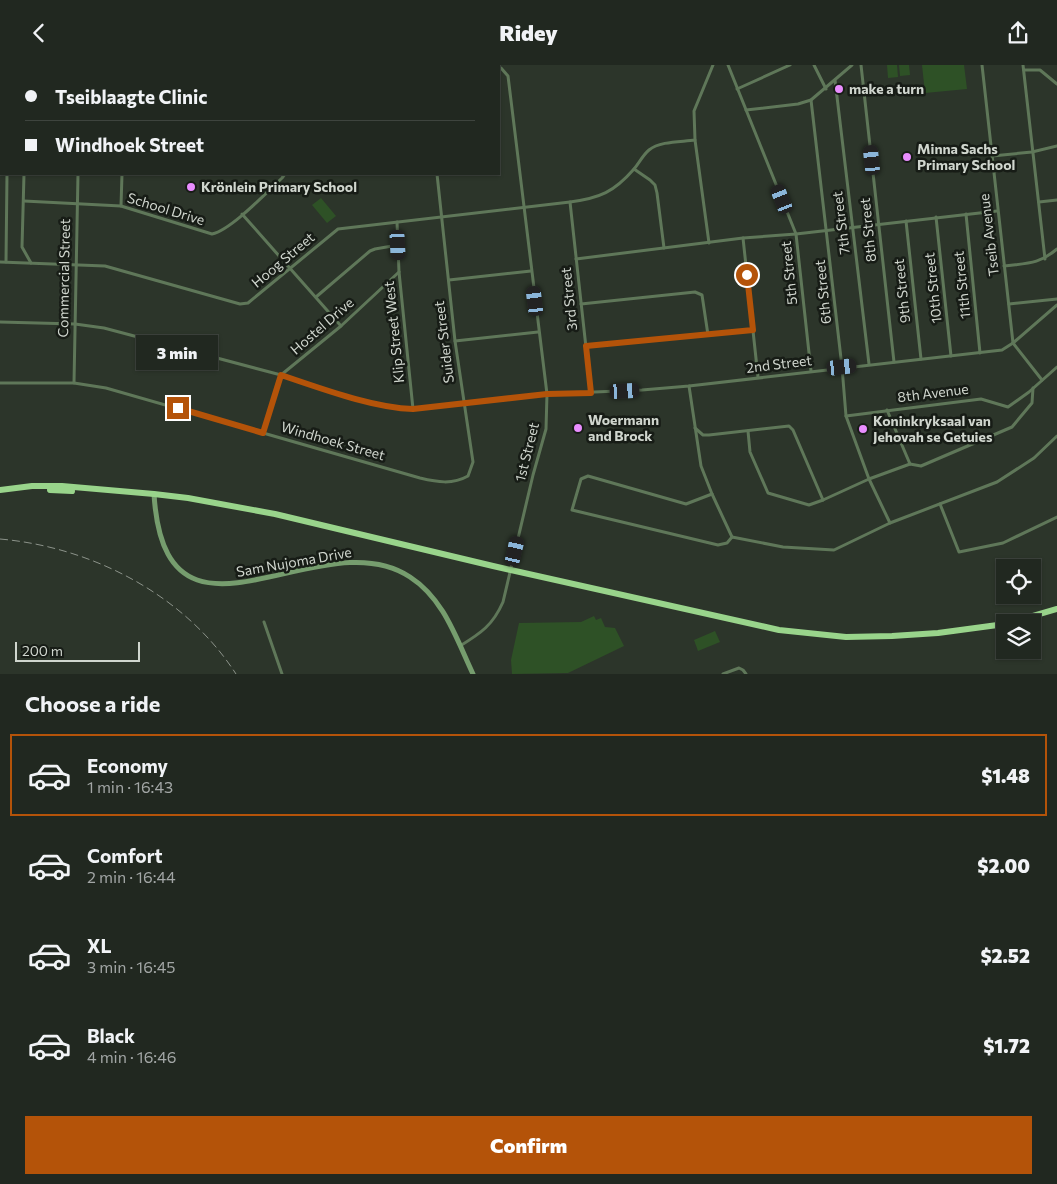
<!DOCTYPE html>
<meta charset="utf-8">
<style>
:root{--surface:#212820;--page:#293029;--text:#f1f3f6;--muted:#a2a6a5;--line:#3e443e;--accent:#b45309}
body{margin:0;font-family:Commissioner,sans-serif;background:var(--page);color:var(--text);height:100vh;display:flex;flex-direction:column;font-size:19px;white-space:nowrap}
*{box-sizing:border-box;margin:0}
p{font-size:16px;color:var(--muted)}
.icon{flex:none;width:28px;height:28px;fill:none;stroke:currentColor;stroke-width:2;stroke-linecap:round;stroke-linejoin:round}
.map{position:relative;height:609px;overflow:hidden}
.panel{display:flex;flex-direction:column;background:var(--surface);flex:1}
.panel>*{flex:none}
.guide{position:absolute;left:0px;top:0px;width:500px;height:110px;box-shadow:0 1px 4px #0004,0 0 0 1px var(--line);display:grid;align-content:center;height:110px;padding:0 25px;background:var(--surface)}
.controls{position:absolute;left:996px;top:494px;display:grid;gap:10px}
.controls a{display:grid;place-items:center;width:45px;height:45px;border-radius:0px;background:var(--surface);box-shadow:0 1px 4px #0004,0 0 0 1px var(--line);font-size:25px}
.scale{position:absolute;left:15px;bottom:12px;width:125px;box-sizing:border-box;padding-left:5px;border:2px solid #d0d6ce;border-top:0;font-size:14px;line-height:18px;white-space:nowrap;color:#d0d6ce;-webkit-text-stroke:4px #171c16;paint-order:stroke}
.end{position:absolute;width:22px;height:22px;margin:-11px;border:6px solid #b45309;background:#fff;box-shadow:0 0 0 2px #fff}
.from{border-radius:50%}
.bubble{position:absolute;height:35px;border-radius:0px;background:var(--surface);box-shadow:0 1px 4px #0004,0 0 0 1px var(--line);font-size:16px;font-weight:800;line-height:35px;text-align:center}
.car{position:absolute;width:15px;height:30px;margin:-15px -8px;border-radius:6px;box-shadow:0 0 4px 1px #0007;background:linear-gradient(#222 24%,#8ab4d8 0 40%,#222 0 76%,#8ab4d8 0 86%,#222 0)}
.guide b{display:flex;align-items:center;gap:18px;height:48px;font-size:19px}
.guide b+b{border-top:1px solid var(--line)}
.guide i{width:12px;height:12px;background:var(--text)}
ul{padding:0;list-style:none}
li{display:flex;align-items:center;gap:15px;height:82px;margin:0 10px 8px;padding:0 15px;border:2px solid transparent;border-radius:0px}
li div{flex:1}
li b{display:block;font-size:19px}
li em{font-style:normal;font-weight:800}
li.active{border-color:var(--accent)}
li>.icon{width:45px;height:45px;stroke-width:1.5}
h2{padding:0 25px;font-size:22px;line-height:60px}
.action{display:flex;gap:10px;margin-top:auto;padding:10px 25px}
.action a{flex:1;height:58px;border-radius:0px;background:var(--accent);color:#fff;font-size:20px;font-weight:800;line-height:58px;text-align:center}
header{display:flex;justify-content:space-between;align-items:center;height:65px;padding:0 25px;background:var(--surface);font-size:22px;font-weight:800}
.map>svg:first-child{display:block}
.green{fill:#2e5126}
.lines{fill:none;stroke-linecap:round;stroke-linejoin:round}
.street{stroke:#5f7759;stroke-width:3}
.secondary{stroke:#769d6e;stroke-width:5}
.highway{stroke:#99d48b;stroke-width:6}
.rail{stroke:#8c938a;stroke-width:1;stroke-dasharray:8 4;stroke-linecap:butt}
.route{stroke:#b45309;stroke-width:6}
.poi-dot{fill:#e98dfe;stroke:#171c16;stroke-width:2}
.labels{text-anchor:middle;stroke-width:5;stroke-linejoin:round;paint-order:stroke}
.poi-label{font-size:14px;font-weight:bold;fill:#d0d6ce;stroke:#171c16;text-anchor:start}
.street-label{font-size:14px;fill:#d0d6ce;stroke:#171c16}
</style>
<header><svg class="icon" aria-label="back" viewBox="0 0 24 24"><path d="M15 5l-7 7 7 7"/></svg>Ridey<svg class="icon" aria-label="share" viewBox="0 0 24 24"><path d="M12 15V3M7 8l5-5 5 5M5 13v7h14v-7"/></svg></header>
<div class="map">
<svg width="1057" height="609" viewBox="0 0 1057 609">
<rect width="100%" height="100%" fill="#2c352a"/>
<g class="green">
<polygon points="887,0 897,0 898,12 888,13"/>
<polygon points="899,0 909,0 910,10 900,11"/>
<polygon points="922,0 964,0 967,24 925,28"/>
<polygon points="321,133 336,151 327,158 312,140"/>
<polygon points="594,551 596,555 601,553 605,562 615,563 624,581 568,608 512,609 511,595 519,558 581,557"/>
<polygon points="715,566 720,577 698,586 694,575"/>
</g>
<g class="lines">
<g class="street">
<polyline points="309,0 310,1"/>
<polyline points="426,0 426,1"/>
<polyline points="728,0 796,169 811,306"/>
<polyline points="814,0 826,24"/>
<polyline points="861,0 894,297"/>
<polyline points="982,0 1013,278"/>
<polyline points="1023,0 1045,194"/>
<polyline points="27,1 27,0"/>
<polyline points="80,1 80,0"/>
<polyline points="282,1 283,0"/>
<polyline points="0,3 1,3"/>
<polyline points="1024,5 1040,5 1057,19"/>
<polyline points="835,15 869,299"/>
<polyline points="737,24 790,0"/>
<polyline points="811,35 842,302 846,351 869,414 890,458"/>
<polyline points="746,45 798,39 811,35 852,0"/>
<polyline points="695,75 709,178"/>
<polyline points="992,91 1032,87 1057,81"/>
<polyline points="634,104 650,115 655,120 657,128 664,183"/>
<polyline points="24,109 22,182 31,198"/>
<path d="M24 136 121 141 212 169C231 165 267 127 282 113L285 109"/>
<polyline points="570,137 591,328"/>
<polyline points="1039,137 1057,135"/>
<polyline points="121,141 122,109"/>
<polyline points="242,149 341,261"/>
<polyline points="966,149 980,288"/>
<polyline points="936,152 951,291"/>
<polyline points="906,156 921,294"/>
<polyline points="397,157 399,207 413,344"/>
<polyline points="743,173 758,312"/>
<polyline points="576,194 743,173 796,169 997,146"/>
<path d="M0 197 105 201 240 239 248 238 338 164 570 137C600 133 614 127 634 104 639 98 643 90 649 85 660 76 681 77 695 75L694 46 713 0"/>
<polyline points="6,197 7,109"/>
<path d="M1004 201C1027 198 1038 200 1057 184"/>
<polyline points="449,215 531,206"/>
<polyline points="316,232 370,186 375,184 398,180"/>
<polyline points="581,239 695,227 702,230 708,270"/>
<polyline points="1009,239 1057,234"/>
<path d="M0 257 75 259 104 263C163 279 222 294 281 310 323 322 369 343 413 344L547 329 642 325 689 321 1002 285 1013 278 1057 240"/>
<polyline points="455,276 538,267"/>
<polyline points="1013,278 1042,315"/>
<polyline points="585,281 753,265"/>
<path d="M0 318H74L106 323 420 413C437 417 452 420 468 411L473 397 455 276 437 109"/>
<polyline points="74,318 78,109"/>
<polyline points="689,321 701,401 712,429 732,472"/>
<polyline points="887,345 910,399"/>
<polyline points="846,351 981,334 1008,342 1029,327 1057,302"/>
<polyline points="695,363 703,370 709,370 789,361 793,365 823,435"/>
<polyline points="748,366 750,387 768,428 809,440 823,435 869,414 910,399 921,401 1012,362 1032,338 1033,323"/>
<polyline points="263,368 281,310 341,261 399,207"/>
<polyline points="712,429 686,439 588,411 581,414 572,445 718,480 727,478 732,472"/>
<polyline points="940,439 959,487 1003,478 1057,452"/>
<polyline points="732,472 783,482 834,485 890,458 997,417 1034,393 1057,371"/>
<polyline points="264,557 282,609"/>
<path d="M460 581C481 568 493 560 503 537L533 410 546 364 547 329 508 11 501 3 499 2"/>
<polyline points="723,609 739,603 743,605 746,609"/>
</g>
<path class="secondary" d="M154 429C165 609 320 452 410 512 444 534 456 573 473 609"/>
<g class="highway">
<polyline points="0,425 32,421 62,421 154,429 188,433 275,449 493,501 779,565 846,572 892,571 938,568 1005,559"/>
<polyline points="50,425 72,426"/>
<polyline points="1009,558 1057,544"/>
</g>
<path class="rail" d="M0 474C92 482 185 530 236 609"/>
</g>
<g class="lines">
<path class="route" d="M178 343 263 368 281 310C320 323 373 343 413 344L547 329 591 328 586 281 753 265 747 210"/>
</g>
<g class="poi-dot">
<circle cx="839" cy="24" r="5"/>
<circle cx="907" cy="92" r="5"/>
<circle cx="191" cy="122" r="5"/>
<circle cx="578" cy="363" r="5"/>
<circle cx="863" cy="364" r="5"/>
</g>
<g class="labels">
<g class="poi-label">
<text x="849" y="29">make a turn</text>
<text x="917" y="89">Minna Sachs<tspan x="917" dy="16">Primary School</tspan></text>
<text x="201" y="127">Krönlein Primary School</text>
<text x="588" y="360">Woermann<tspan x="588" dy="16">and Brock</tspan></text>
<text x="873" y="361">Koninkryksaal van<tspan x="873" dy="16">Jehovah se Getuies</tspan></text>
</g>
<g class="street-label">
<text transform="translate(166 144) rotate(17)" y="5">School Drive</text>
<text transform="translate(841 158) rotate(-97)" y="5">7th Street</text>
<text transform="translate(868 165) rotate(-96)" y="5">8th Street</text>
<text transform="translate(989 170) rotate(-97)" y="5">Tseib Avenue</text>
<text transform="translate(283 195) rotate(-40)" y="5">Hoog Street</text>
<text transform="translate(789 208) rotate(-96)" y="5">5th Street</text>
<text transform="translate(64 213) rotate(-89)" y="5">Commercial Street</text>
<text transform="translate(962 220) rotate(-96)" y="5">11th Street</text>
<text transform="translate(933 223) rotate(-96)" y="5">10th Street</text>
<text transform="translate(902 226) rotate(-96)" y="5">9th Street</text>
<text transform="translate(823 227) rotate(-96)" y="5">6th Street</text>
<text transform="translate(569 234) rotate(-96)" y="5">3rd Street</text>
<text transform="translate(322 261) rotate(-41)" y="5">Hostel Drive</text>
<text transform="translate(394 267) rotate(-96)" y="5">Klip Street West</text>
<text transform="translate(444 277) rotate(-97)" y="5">Suider Street</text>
<text transform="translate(779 299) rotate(-7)" y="5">2nd Street</text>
<text transform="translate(933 328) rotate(-7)" y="5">8th Avenue</text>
<text transform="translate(333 376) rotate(16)" y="5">Windhoek Street</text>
<text transform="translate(527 387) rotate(-76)" y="5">1st Street</text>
<text transform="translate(294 497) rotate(-10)" y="5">Sam Nujoma Drive</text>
</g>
</g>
</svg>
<div class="controls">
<a><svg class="icon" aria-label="locate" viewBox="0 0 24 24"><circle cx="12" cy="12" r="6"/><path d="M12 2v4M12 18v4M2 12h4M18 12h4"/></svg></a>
<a><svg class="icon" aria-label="layers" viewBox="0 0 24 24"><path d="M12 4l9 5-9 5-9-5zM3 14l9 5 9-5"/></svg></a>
</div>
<div class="scale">200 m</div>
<i class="end from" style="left:747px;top:210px"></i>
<i class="end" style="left:178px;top:343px"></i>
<div class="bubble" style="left:136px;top:270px;width:82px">3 min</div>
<i class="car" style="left:872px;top:95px;rotate:354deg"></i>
<i class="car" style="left:782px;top:134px;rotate:338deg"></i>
<i class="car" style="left:398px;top:180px;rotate:177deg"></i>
<i class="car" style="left:535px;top:236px;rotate:353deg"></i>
<i class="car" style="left:842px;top:302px;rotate:84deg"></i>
<i class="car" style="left:625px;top:326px;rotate:87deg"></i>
<i class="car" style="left:515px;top:486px;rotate:13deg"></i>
<div class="guide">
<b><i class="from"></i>Tseiblaagte Clinic</b>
<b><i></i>Windhoek Street</b>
</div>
</div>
<section class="panel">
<h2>Choose a ride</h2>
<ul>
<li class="active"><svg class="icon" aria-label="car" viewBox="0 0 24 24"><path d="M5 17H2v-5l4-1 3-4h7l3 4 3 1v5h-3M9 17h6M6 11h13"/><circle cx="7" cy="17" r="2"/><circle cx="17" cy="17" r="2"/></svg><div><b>Economy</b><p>1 min · 16:43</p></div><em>$1.48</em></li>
<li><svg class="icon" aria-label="car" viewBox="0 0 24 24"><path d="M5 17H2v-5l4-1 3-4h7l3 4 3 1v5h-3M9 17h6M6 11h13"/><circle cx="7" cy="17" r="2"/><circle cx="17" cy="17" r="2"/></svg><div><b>Comfort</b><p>2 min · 16:44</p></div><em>$2.00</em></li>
<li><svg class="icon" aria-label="car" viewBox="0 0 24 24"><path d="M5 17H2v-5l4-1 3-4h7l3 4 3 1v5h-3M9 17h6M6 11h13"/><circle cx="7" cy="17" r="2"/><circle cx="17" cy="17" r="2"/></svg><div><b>XL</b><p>3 min · 16:45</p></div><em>$2.52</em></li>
<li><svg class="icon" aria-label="car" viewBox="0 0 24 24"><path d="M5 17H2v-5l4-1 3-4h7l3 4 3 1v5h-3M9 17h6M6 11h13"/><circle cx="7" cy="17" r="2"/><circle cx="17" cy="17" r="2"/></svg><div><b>Black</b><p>4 min · 16:46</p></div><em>$1.72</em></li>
</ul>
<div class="action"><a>Confirm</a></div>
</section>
